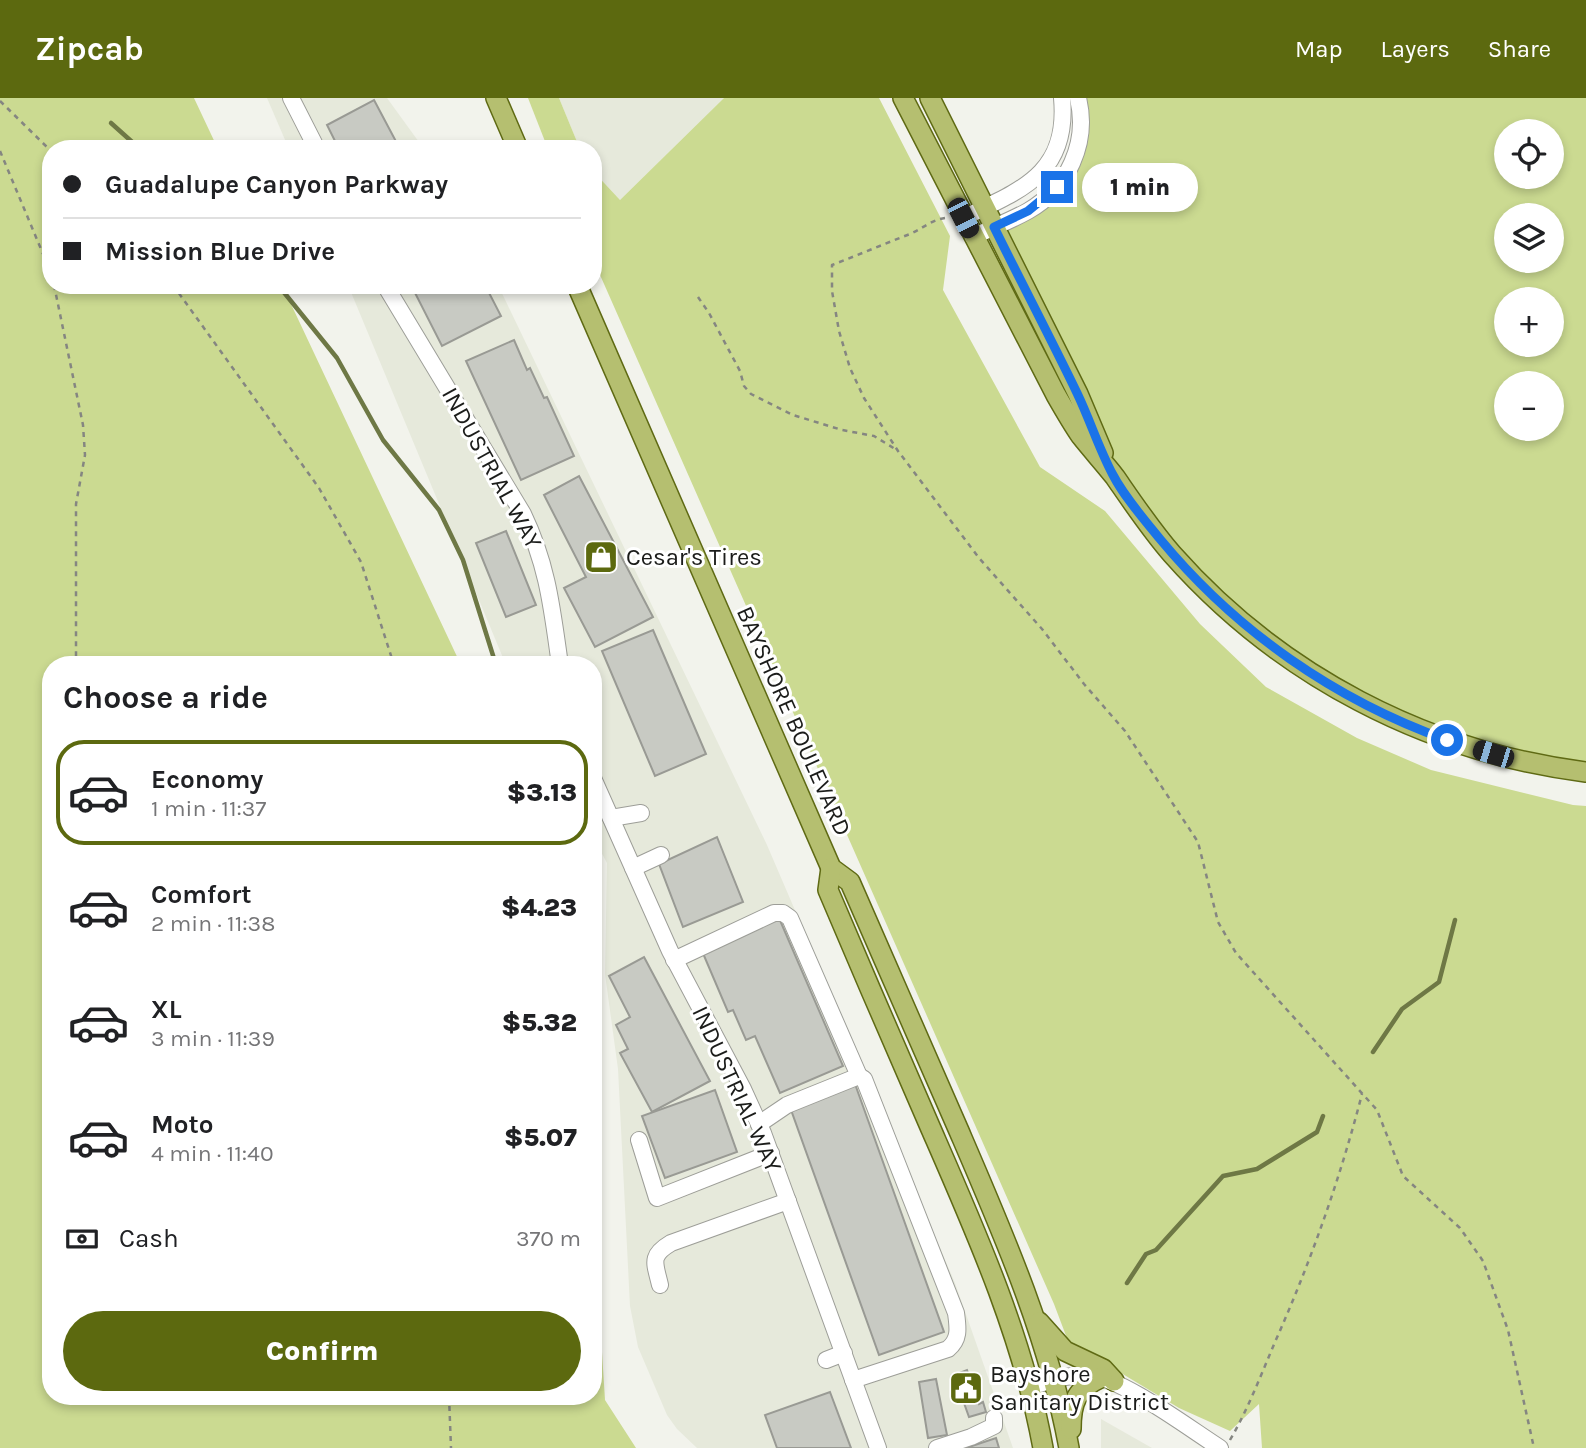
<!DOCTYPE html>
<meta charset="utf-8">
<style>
:root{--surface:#fff;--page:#f6f6f6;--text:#202124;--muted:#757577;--line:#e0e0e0;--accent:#5c690f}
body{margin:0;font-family:Karla,sans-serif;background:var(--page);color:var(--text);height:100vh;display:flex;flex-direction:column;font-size:26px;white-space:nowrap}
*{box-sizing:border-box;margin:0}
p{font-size:23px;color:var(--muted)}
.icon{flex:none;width:38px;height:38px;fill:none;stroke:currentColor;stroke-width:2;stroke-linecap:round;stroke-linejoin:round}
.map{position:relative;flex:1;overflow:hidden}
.side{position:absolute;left:42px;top:558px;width:560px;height:749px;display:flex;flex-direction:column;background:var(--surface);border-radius:28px;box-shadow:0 4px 10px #0003}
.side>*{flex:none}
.guide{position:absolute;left:42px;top:42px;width:560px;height:154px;border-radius:28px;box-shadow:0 4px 10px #0003;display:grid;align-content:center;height:154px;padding:0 21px;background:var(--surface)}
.buttons{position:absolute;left:1494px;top:21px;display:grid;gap:14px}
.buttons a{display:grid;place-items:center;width:70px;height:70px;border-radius:50%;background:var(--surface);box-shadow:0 4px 10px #0003;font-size:35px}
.end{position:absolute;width:32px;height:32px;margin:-16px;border:9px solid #1a73e8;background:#fff;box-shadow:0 0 0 4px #fff}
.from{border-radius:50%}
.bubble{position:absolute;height:49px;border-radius:24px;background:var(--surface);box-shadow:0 4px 10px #0003;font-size:23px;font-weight:800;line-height:49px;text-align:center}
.car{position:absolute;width:21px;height:42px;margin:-21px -10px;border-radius:9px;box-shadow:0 0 5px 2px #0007;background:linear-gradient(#222 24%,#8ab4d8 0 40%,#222 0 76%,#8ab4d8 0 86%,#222 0)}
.guide b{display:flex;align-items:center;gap:24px;height:66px;font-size:26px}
.guide b+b{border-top:2px solid var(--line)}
.guide i{width:18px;height:18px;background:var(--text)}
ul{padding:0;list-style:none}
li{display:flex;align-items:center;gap:21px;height:105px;margin:0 14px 10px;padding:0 7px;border:4px solid transparent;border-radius:28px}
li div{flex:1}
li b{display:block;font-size:26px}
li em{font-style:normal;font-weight:800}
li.active{border-color:var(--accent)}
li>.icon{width:63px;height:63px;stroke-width:1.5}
h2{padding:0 21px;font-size:32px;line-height:84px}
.pay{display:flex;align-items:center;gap:18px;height:77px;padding:0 21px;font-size:26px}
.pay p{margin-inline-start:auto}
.primary-button{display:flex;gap:14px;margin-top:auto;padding:14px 21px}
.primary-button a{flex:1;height:80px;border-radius:42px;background:var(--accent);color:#fff;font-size:28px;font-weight:800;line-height:80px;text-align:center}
header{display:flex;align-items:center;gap:42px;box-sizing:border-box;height:98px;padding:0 35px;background:var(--accent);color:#fff}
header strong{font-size:33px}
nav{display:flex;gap:38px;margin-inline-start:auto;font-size:24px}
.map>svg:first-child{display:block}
.built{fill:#e6e9db}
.green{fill:#cbda91;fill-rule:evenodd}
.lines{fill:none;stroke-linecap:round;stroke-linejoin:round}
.stream{stroke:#6e7845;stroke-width:4.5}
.building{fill:#c8cac3;stroke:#999a94;stroke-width:2}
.minor-casing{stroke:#9d9e98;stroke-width:18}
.major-casing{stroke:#5f6a14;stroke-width:22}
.path{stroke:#858681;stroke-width:2.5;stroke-dasharray:5 5;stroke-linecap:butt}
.minor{stroke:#fff;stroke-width:16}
.major{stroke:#b5bf70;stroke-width:19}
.route{stroke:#1a73e8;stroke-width:9}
.labels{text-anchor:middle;stroke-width:6;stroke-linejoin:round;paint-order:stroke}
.street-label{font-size:24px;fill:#1b1c1a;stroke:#fff}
.poi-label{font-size:24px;fill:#1b1c1a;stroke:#fff;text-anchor:start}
</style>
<header>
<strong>Zipcab</strong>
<nav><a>Map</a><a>Layers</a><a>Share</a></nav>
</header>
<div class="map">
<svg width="1586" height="1350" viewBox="0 0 1586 1350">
<rect width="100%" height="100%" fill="#f2f3ec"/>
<g class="built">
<polygon points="267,0 387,0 424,51 289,51"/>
<polygon points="559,0 724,0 620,102 593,73 593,51 580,51"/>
<polygon points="348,187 498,187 767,747 955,1185 1013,1350 697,1350 677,1331 667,1317 638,1249 630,1208 618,971 605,876 607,765 593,739 593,567 506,567"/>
<polygon points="1101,1321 1152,1350 1101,1350"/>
</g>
<g class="green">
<polygon points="0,0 194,0 218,51 51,51 51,187 282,187 461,567 51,567 51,1298 593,1298 593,1110 605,1302 636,1350 0,1350"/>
<polygon points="528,0 559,0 580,51 548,51"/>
<polygon points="724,0 879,0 950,138 943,192 1040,369 1105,413 1200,526 1266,589 1357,640 1431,672 1573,707 1586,708 1586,1350 1262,1350 1259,1306 1230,1333 1179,1310 1068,1243 1054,1206 593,161 593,73 620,102"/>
<path d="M1078 0H1586V674L1493 656 1291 563 1132 404 994 129 1027 113 1068 72ZM1507 33H1552V79H1507ZM1507 117H1552V163H1507ZM1507 201H1552V247H1507ZM1507 285H1552V331H1507Z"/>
</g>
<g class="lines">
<g class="stream">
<polyline points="111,25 140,51"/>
<polyline points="278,187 337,260 383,342 439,412 463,462 496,567"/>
<polyline points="1373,954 1402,911 1439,884 1455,822"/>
<polyline points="1127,1185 1146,1156 1156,1152 1223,1078 1257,1071 1317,1034 1323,1018"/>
</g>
</g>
<g class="building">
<polygon points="374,2 400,51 339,51 327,27"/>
<polygon points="411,187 485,187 501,218 442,248"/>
<polygon points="514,242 527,272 530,270 544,300 547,299 574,358 521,382 466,263"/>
<polygon points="579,378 653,519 595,549 564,490 586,479 544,397"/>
<polygon points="506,433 536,507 506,519 476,445"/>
<polygon points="653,532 706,656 655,678 602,553"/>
<polygon points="717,739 743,804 683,829 659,766"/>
<polygon points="779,820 843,968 780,995 755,938 746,942 733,912 728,914 702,853"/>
<polygon points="644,859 710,983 652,1014 620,955 628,951 616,927 630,919 609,878"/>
<polygon points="855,986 944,1234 879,1257 790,1009"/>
<polygon points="715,992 737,1054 665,1080 642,1018"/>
<polygon points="967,1272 979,1306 983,1304 986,1314 969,1319 954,1277"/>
<polygon points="936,1281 947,1337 928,1340 919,1284"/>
<polygon points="830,1294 851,1350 777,1350 765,1317"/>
<polygon points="996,1340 999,1350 966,1350"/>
</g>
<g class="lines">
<g class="minor-casing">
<g id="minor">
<polyline points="291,0 317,51"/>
<path d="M963 120C1021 92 1069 76 1062 0"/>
<path d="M973 139C991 130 1010 123 1028 113 1068 90 1089 45 1078 0"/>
<path d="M385 187 523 416C548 468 552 511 560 567"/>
<polyline points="593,680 670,853 743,991 763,1035 878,1350"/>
<polyline points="611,720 641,715"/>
<polyline points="633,770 661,757"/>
<polyline points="674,862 774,815 783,815 790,820 859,978"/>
<path d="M759 1026 787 1007 859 978 864 981 956 1215C958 1230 960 1241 948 1251L853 1282"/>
<polyline points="639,1042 657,1100 771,1055"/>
<path d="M660 1187C655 1165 649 1158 671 1145L788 1103"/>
<polyline points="826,1262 844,1255"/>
<path d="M1030 1289C1049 1283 1068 1276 1088 1277 1121 1279 1190 1331 1220 1350"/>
<polyline points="937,1350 971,1339 994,1328 994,1320"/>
</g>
</g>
<g class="major-casing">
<g id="major">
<polyline points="496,0 518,51"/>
<path d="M903 0 1056 297C1064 311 1072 325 1081 338 1092 352 1104 365 1115 379 1133 405 1151 432 1172 456 1279 577 1426 654 1586 674"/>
<polyline points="930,0 1078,296 1103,355"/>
<path d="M577 187 831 770 850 784C886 867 922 950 959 1033 1003 1135 1049 1240 1069 1350"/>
<path d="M831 770 828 792C862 872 896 951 931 1031 976 1134 1023 1239 1043 1350"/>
<polyline points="1039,1224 1065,1253 1103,1271 1114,1283"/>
<path d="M1071 1331C1071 1304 1076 1291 1102 1279"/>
</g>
</g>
<g class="path">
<polyline points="0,3 51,53"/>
<polyline points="0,53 51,175"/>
<path d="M945 120C931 122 922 131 910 136 884 146 858 157 832 167V193L839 233 850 270 864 300 898 353 979 460 1042 531 1084 586 1125 633 1198 744 1218 824 1236 855 1377 1012 1403 1078 1460 1130 1483 1163 1508 1232 1534 1350"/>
<polyline points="54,187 83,327 85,357 76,406 76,567"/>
<polyline points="173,187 319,390 361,464 394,567"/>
<polyline points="698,199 709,215 740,273 744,288 751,296 793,317 842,332 874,338 895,351"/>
<polyline points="449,1298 451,1350"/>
<path d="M1230 1342C1248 1311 1261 1277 1275 1244 1311 1163 1340 1081 1362 996"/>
</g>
<use href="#minor" class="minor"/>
<use href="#major" class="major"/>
</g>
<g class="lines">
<path class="route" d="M1057 89 1028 113 994 129C1021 184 1050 239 1077 295 1090 322 1099 351 1113 377 1125 400 1144 421 1160 441 1236 533 1335 602 1447 642"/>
</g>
<defs>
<g id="shop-square" transform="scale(1.75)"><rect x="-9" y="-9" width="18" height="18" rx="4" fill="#5c690f" stroke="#fff"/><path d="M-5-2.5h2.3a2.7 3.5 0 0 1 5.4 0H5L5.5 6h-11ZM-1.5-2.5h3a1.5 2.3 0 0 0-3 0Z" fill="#fff"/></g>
<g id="civic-square" transform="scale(1.75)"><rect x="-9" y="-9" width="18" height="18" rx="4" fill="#5c690f" stroke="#fff"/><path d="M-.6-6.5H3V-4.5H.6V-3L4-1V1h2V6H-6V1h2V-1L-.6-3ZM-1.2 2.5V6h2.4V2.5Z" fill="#fff"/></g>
</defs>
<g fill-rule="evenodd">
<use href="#shop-square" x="601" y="459"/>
<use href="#civic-square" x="966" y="1290"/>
</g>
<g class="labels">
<g class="street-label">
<text transform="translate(492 370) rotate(61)" y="8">INDUSTRIAL WAY</text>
<text transform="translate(794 623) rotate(66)" y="8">BAYSHORE BOULEVARD</text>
<text transform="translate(737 991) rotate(65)" y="8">INDUSTRIAL WAY</text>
</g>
<g class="poi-label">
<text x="626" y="467">Cesar's Tires</text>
<text x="990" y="1284">Bayshore<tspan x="990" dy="28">Sanitary District</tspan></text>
</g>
</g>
</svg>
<div class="buttons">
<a><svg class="icon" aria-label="locate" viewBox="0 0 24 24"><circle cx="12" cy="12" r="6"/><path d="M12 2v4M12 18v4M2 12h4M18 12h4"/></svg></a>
<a><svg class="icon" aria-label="layers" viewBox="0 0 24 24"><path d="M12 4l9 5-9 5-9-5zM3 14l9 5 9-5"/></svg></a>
<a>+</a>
<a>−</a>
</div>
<i class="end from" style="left:1447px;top:642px"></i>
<i class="end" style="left:1057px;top:89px"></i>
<div class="bubble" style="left:1082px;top:65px;width:116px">1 min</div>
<i class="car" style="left:963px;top:120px;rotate:153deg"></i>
<i class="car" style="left:1493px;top:656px;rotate:287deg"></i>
<div class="guide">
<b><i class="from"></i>Guadalupe Canyon Parkway</b>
<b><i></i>Mission Blue Drive</b>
</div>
<section class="side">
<h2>Choose a ride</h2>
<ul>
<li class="active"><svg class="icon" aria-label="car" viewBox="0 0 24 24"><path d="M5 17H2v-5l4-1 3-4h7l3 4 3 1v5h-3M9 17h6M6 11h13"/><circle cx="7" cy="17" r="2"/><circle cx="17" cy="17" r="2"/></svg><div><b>Economy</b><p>1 min · 11:37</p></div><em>$3.13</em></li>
<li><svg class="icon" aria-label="car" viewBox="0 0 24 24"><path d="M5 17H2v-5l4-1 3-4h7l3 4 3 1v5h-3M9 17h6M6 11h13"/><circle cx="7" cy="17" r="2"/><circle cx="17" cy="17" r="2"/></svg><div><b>Comfort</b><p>2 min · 11:38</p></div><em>$4.23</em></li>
<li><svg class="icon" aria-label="car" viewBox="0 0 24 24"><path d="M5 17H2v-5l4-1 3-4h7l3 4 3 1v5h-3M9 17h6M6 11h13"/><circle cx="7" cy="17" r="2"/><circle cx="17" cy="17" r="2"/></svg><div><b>XL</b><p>3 min · 11:39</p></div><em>$5.32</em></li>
<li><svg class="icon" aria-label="car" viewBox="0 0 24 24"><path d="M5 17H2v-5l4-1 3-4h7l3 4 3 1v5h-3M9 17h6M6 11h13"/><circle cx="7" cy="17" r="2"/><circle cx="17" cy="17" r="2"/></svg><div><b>Moto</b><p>4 min · 11:40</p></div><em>$5.07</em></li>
</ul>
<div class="pay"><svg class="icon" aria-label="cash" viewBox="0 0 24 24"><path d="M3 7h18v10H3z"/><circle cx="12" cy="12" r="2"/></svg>Cash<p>370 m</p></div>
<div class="primary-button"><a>Confirm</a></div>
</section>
</div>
